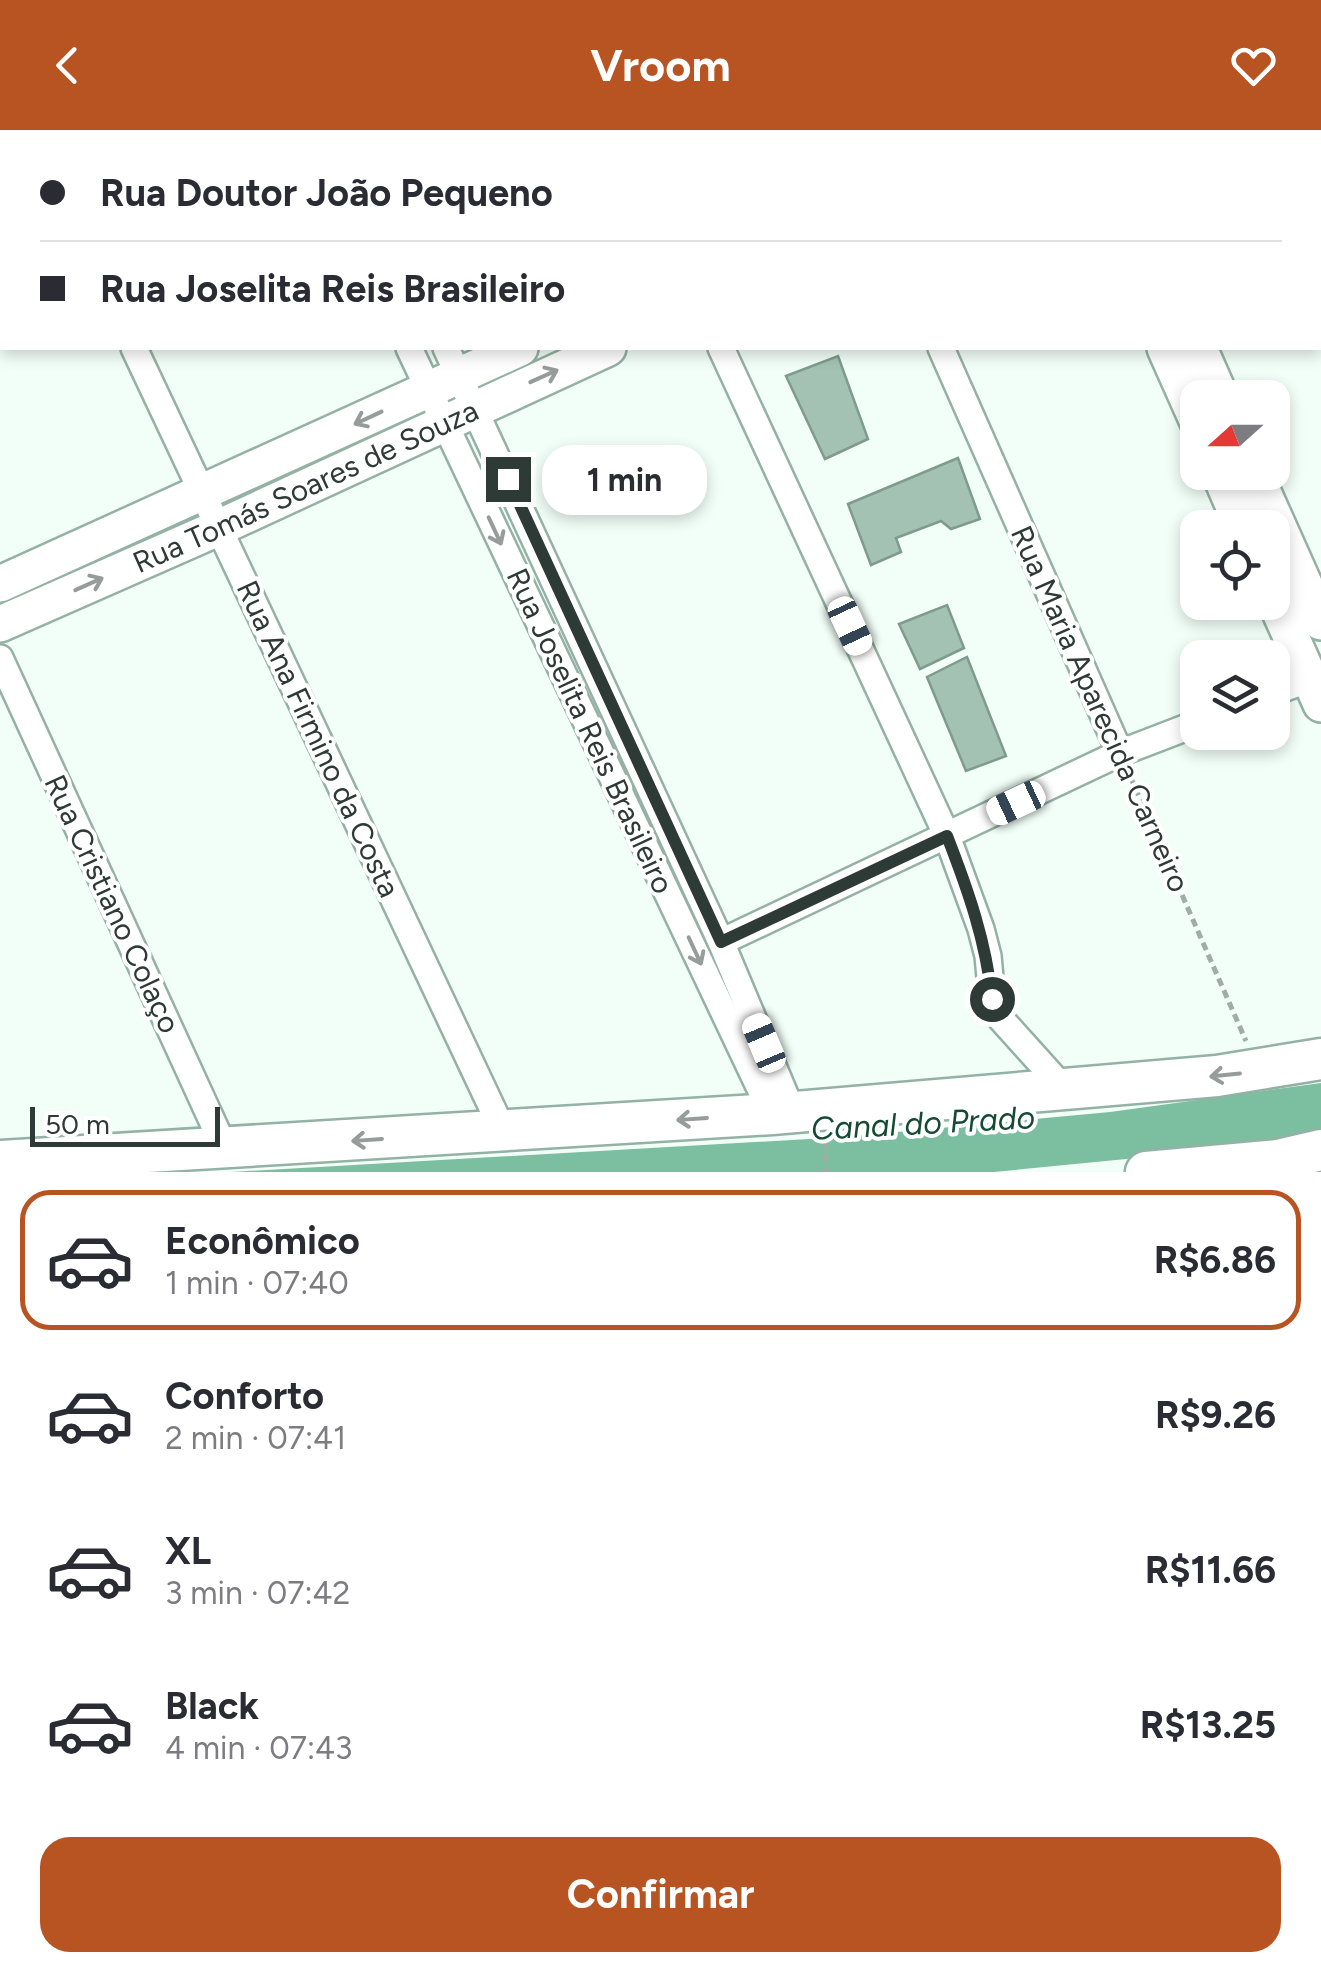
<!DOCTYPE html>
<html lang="pt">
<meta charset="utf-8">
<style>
:root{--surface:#fff;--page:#f2f2f3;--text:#2b2b33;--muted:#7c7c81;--line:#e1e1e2;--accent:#b85322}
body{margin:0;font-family:Figtree,sans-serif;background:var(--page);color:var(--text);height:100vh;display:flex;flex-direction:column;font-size:38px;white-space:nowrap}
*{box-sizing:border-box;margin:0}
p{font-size:32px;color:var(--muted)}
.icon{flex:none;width:55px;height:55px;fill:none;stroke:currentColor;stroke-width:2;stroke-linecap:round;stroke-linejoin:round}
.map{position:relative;height:1042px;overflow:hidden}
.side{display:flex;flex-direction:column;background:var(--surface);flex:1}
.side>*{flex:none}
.guide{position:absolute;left:0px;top:0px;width:1322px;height:220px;box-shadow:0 5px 15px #0003;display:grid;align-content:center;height:220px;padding:0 40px;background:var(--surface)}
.needle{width:65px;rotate:249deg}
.tools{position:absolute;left:1180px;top:250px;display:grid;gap:20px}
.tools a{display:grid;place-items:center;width:110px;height:110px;border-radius:20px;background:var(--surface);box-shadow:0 5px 15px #0003;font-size:50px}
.scale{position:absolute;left:30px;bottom:25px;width:190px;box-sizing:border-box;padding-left:10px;border:5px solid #2e3a35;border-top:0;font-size:28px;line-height:35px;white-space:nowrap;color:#2e3a35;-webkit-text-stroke:8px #fff;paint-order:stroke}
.end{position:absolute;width:45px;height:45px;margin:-22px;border:12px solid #2e3a35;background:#fff;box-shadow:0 0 0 5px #fff}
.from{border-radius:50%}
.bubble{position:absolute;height:70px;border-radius:30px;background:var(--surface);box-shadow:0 5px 15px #0003;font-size:32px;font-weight:700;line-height:70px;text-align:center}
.car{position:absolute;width:30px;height:60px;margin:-30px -15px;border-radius:12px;box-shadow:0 0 8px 2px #0007;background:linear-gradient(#fff 24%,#345 0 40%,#fff 0 76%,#345 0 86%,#fff 0)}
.guide b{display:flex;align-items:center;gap:35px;height:95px;font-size:38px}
.guide b+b{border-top:2px solid var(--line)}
.guide i{width:25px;height:25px;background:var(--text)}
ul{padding:18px 0 0;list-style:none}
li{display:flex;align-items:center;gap:30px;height:140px;margin:0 20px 15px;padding:0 20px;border:5px solid transparent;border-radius:30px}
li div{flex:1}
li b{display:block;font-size:38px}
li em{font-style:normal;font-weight:700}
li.on{border-color:var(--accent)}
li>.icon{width:90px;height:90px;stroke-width:1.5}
.action{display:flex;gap:20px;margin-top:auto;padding:20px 40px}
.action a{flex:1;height:115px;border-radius:30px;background:var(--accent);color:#fff;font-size:40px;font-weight:700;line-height:115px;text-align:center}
header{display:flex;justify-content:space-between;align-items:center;height:130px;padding:0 40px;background:var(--accent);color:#fff;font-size:45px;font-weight:700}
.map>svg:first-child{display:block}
.water{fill:#7cbea0}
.building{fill:#a4c2b3;stroke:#7e9b8d;stroke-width:2.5}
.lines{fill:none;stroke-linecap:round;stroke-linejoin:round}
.street-casing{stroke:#94b2a4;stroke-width:30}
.secondary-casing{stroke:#94b2a4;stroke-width:40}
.primary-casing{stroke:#94b2a4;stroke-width:45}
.path{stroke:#a0aca6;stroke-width:5;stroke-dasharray:8 5;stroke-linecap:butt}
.street{stroke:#fff;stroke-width:25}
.secondary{stroke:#fff;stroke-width:35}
.primary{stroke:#fff;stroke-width:40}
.oneway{stroke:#969c9a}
.route{stroke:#2e3a35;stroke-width:12}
.labels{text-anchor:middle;stroke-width:8;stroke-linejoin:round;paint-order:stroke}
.street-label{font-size:30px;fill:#2e3a35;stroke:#fff}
.water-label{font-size:32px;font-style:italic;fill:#154a36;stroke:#fff}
</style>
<header><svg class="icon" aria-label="back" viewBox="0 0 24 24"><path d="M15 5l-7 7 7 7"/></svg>Vroom<svg class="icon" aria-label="heart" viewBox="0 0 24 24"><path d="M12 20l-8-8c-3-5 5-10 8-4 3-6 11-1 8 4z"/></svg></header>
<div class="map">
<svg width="1321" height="1042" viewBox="0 0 1321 1042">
<rect width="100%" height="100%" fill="#f2fef8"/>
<polygon class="water" points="1321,953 1321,1010 994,1042 231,1042 844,1007 1110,982"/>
<g class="building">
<polygon points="213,0 297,0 299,2 208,2"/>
<polygon points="838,226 868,309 825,329 786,246"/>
<polygon points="958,328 980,389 951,399 941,391 896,408 901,422 871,435 848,374"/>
<polygon points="947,475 964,518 920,539 899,494"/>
<polygon points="967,527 1006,626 966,641 927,547"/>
</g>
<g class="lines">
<g class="street-casing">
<g id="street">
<polyline points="32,0 33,2"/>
<polyline points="311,0 312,2"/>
<polyline points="348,0 349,2"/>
<polyline points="620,0 621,2"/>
<polyline points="846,0 847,2"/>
<polyline points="134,218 503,1001"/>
<polyline points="409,218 772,984"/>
<polyline points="446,218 721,812 792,981"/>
<polyline points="721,218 947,706 981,799 988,826 992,869 1001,889 1065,960"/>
<polyline points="941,218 1120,623"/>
<polyline points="0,528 225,1019"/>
<polyline points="1272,563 1309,549"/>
<polyline points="721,812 1120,623 1198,593"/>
</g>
</g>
<g class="secondary-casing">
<g id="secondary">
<polyline points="1056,0 1058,2"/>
<polyline points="987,2 992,0"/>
<polyline points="1099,2 1102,0"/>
<polyline points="1165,218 1198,292"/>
<polyline points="1199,218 1221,268"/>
<polyline points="1219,342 1243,398"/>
<polyline points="1254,342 1321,492"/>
<polyline points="0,454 520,218"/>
<polyline points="1272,464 1321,574"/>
<path id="s1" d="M0 494 218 398 608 218"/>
</g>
</g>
<g class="primary-casing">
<g id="primary">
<polyline points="0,1031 772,984 1217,946 1321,929"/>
<polyline points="1146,1042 1278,1030 1321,1020"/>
</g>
</g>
<g class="path">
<polyline points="1130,646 1246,911"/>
<polyline points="825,1011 826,1042"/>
</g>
<use href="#street" class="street"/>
<use href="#secondary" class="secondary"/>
<use href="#primary" class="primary"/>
</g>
<defs><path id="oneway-shaft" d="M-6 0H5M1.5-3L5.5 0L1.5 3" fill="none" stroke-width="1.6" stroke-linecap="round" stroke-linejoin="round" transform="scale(2.5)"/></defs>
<g class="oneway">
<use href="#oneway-shaft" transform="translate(544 246) rotate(-24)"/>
<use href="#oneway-shaft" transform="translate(368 288) rotate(155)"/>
<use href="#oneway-shaft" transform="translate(495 401) rotate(65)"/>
<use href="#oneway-shaft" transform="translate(89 454) rotate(-24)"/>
<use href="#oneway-shaft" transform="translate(695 821) rotate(65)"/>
<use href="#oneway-shaft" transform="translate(1225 945) rotate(174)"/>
<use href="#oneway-shaft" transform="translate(692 989) rotate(176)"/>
<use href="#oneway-shaft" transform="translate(367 1010) rotate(176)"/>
</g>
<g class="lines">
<path class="route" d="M508 349 721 812 947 706C968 760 986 811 992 869"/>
</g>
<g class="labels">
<g class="street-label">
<text dy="10" stroke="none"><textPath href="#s1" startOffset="335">Rua Tomás Soares de Souza</textPath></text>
<text transform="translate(1100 579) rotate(66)" y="10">Rua Maria Aparecida Carneiro</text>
<text transform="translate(590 601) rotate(65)" y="10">Rua Joselita Reis Brasileiro</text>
<text transform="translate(318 609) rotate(65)" y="10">Rua Ana Firmino da Costa</text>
<text transform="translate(112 774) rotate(65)" y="10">Rua Cristiano Colaço</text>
</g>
<g class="water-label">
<text transform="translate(923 993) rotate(-3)" y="11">Canal do Prado</text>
</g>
</g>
</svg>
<div class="tools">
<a><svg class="needle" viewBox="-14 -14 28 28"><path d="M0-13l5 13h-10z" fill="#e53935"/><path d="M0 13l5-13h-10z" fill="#7c7c81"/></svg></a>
<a><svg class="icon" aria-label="locate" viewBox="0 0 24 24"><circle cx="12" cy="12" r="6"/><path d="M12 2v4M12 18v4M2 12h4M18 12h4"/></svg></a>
<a><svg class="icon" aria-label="layers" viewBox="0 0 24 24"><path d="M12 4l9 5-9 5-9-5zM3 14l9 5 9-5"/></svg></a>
</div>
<div class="scale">50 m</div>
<i class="end from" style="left:992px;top:869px"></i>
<i class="end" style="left:508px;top:349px"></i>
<div class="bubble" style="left:542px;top:315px;width:165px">1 min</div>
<i class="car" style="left:850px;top:496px;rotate:155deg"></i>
<i class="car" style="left:1016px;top:673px;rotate:245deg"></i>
<i class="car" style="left:764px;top:913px;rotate:337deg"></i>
<div class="guide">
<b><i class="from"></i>Rua Doutor João Pequeno</b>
<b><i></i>Rua Joselita Reis Brasileiro</b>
</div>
</div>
<section class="side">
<ul>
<li class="on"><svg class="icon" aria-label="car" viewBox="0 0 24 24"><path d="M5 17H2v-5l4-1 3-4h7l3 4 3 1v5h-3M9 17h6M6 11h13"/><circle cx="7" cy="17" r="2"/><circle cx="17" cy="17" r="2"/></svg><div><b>Econômico</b><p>1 min · 07:40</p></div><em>R$6.86</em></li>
<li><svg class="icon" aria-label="car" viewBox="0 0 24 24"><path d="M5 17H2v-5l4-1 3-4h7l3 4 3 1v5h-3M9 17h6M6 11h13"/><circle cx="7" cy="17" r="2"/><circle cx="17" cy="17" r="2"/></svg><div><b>Conforto</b><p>2 min · 07:41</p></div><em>R$9.26</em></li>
<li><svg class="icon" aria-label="car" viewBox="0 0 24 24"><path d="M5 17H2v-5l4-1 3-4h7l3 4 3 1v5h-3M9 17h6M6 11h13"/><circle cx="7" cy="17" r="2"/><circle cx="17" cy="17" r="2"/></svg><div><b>XL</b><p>3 min · 07:42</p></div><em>R$11.66</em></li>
<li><svg class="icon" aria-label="car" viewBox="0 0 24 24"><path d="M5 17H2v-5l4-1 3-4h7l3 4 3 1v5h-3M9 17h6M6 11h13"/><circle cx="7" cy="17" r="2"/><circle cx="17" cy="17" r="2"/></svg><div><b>Black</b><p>4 min · 07:43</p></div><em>R$13.25</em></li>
</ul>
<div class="action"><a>Confirmar</a></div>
</section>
